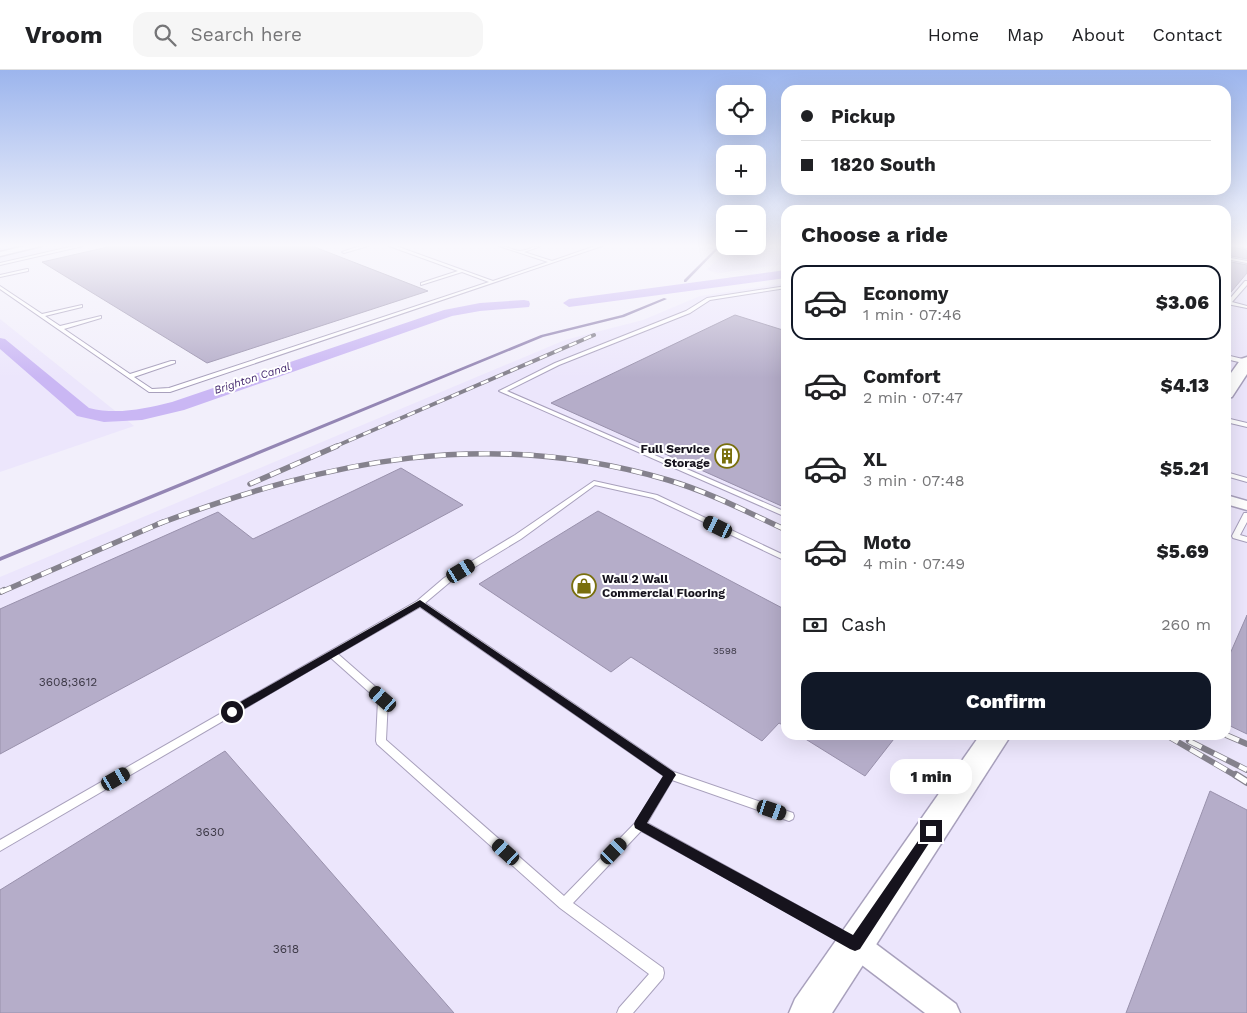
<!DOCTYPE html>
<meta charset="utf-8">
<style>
:root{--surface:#fff;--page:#f6f6f6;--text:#202124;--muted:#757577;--line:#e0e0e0;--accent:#111827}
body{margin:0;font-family:"Work Sans",sans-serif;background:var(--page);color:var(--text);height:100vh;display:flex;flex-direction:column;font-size:19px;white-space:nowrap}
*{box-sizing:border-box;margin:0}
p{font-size:16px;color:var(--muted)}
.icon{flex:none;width:28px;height:28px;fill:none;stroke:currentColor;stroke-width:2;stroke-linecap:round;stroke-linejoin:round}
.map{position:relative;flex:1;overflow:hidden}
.drawer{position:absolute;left:781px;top:135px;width:450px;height:535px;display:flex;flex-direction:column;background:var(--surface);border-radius:15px;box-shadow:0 5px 20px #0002}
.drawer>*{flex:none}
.top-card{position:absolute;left:781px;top:15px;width:450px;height:110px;border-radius:15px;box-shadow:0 5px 20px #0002;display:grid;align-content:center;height:110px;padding:0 20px;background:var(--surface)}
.tools{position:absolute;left:716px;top:15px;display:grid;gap:10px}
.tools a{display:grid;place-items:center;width:50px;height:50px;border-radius:10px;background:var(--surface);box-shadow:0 5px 20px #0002;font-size:25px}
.end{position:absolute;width:22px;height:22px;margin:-11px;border:6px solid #16131d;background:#fff;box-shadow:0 0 0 2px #fff}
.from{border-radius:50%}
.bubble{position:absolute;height:35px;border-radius:15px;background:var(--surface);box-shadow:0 5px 20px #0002;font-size:16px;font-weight:800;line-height:35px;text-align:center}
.car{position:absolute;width:15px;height:30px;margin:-15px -8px;border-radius:6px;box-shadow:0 0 4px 1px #0007;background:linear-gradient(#222 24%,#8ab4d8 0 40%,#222 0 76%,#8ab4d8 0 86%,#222 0)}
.top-card b{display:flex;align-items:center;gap:18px;height:48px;font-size:19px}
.top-card b+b{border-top:1px solid var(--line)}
.top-card i{width:12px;height:12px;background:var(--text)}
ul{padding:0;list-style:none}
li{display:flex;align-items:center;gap:15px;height:75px;margin:0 10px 8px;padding:0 10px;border:2px solid transparent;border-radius:15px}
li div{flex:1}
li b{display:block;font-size:19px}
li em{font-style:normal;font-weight:800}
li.current{border-color:var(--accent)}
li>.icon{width:45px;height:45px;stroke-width:1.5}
h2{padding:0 20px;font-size:22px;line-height:60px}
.pay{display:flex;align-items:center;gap:12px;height:55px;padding:0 20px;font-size:19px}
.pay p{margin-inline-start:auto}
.button{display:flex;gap:10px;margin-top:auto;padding:10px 20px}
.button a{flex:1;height:58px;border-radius:15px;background:var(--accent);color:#fff;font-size:20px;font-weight:800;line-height:58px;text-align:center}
header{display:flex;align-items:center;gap:30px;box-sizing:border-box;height:70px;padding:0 25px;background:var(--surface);border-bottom:1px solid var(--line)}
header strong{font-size:24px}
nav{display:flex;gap:28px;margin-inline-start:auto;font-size:18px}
.search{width:350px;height:45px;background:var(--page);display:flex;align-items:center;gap:12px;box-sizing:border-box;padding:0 18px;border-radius:15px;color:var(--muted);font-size:19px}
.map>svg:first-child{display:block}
.built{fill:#ece6fc}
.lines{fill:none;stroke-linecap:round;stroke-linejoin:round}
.stream{fill:#9486b4;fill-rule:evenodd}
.canal{fill:#cab7f4;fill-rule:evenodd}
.building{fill:#b5adc9;stroke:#9991ac}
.lane-casing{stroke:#a8a0bc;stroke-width:2}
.street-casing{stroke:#a8a0bc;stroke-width:3}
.secondary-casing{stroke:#a8a0bc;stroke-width:3}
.lane{fill:#fff;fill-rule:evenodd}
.street{fill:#fff;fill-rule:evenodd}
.secondary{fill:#fff;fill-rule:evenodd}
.rail-far3-casing{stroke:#85828d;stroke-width:4}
.rail-far2-casing{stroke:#85828d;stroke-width:5.5}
.rail-far1-casing{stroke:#85828d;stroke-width:6}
.rail-casing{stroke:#85828d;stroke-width:8}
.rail-far3{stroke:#fff;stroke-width:2.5;stroke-dasharray:8;stroke-linecap:butt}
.rail-far2{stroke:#fff;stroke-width:4;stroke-dasharray:11;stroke-linecap:butt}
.rail-far1{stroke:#fff;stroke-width:4.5;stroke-dasharray:14;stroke-linecap:butt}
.rail{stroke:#fff;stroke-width:5.5;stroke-dasharray:18;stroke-linecap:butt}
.route{fill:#16131d}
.labels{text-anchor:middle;stroke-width:4;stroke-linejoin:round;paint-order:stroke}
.number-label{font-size:10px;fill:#3e3a48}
.far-water-label{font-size:11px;font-style:italic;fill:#45296f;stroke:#fff}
.poi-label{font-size:12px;font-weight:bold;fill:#16131d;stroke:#fff;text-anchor:end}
.near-number-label{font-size:12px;fill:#3e3a48}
</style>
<header>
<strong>Vroom</strong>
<div class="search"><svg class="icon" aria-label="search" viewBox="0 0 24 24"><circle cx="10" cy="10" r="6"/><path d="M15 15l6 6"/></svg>Search here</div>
<nav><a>Home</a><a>Map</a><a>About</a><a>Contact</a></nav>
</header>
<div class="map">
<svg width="1247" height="943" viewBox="0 0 1247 943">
<rect width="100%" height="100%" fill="#f2effb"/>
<g class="built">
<polygon points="0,176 69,176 0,191"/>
<polygon points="732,176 786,176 786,194 719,203 706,200"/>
<polygon points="1226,176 1247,176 1247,943 0,943 0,507 565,270 643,250 700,226 786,213 786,665 1226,665"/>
<polygon points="0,249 134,356 0,402"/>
</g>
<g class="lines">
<g class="stream">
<polygon points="718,176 721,176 686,212 684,212 684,210"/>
<polygon points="664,228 667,229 624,247 543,267 0,491 0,487 541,265 622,245"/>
</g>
<g class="canal">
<polygon points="786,200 786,208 569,237 563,233 569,229"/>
<path d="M524 230 529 231 530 234 529 237 480 241 452 246 184 340 142 350 104 352 77 346 0 279V268L5 269 89 338C117 345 144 339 172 332L444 240 480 233Z"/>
</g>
</g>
<g class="building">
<polygon points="112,176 312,176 428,221 207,293 42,192"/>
<polygon points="1226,176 1247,180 1247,189 1226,185"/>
<polygon points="1226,191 1247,195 1247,203 1226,228"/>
<polygon points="735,245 786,261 786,438 551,333"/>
<polygon points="401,398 463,435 0,684 0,539 218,442 253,469"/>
<polygon points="598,441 786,540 786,657 779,653 762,671 631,587 611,602 479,514"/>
<polygon points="1247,545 1247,664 1226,654 1226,593"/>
<polygon points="799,665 897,665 865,706"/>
<polygon points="225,681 454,943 0,943 0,820"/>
<polygon points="1210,721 1247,740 1247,943 1126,943"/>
</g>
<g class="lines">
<g class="lane-casing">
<g id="lane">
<polygon points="74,176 83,176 0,195 0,193"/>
<polygon points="360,176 368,176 344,183 342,182"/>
<path d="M389 176H396L493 211 548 192 499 176C507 176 514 181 520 181 526 181 533 176 541 176L524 182 552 191 595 176H602L170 322H149L0 219V216L42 244 82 235V237L45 246 60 256 101 246V248L64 259 130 304 171 291H175V293L134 307 152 319 169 318 489 212 462 202 421 215V213L458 201Z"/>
<polygon points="1240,176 1247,176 1247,178 1241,177"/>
<polygon points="1226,187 1247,191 1247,193 1226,189"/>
<polygon points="27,199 28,199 28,201 0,207 0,205"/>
<polygon points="1245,211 1247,211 1247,215 1232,232 1247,236 1247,238 1227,234 1227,232"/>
<polygon points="786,216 786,218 710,230 690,243 559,295 507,321 786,442 786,447 499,321 555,293 686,241 707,228"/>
<polygon points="1226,285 1247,290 1247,294 1226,289"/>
<polygon points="1226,348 1247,353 1247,357 1226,352"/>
<polygon points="1226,402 1247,408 1247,412 1226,406"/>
<path d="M594 411 657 425 786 486V491L653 428 595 415 521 469 450 512 425 533 674 702 793 743 794 746 793 749 789 751 672 710 647 753 851 865 853 869 851 873 847 875 843 873 641 761 573 833 663 898 664 903 663 908 633 943H617L619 938 649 904 560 838 377 674 376 671 378 630 331 588 0 781V770L417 531 444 508 515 465ZM420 537 664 706 636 752 564 826 386 670 388 629 386 626 338 584Z"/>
<polygon points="1244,443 1247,443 1247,452 1240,465 1247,467 1247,472 1233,468 1232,466"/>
</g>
</g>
<g class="street-casing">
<g id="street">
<polygon points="25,176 41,176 0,186 0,182"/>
<polygon points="1226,425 1247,431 1247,440 1226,434"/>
<polygon points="855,862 864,865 956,934 960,943 925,943 846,883 843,874 846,865"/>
</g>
</g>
<g class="secondary-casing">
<g id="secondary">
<polygon points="1247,287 1247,304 1232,327 1226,328 1226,310 1241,289"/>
<polygon points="980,665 1011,665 832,943 789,943 795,929"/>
</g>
</g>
<use href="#lane" class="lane"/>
<use href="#street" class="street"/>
<use href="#secondary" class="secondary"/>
<g class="rail-far3-casing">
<polyline id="rail-far3" points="334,377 594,265"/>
</g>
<g class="rail-far2-casing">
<g id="rail-far2">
<polyline points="250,414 337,376"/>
<path d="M158 454C330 390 487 357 668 410 709 422 747 442 786 460"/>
<polyline points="1,522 163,452"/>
</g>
</g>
<g class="rail-far1-casing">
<g id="rail-far1">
<polyline points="0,522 4,520"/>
<polyline points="1166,665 1238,707"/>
<polyline points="1226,665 1247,674"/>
<polyline points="1189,671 1247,700"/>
</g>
</g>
<g class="rail-casing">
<polyline id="rail" points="1236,705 1247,712"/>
</g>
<use href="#rail-far3" class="rail-far3"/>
<use href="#rail-far2" class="rail-far2"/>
<use href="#rail-far1" class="rail-far1"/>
<use href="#rail" class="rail"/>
</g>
<linearGradient id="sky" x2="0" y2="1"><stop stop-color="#9cb5ed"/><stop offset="0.57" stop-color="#f9f8fd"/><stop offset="1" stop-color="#f9f8fd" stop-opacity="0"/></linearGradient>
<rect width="1247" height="308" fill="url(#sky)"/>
<polygon class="route" points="420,530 674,702 676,705 674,708 647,753 853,865 927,758 931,756 935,758 937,761 860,879 855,881 850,879 635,758 634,754 635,751 663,706 420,537 236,644 228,644 227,642 228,639"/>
<defs>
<g id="building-ring" transform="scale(1.25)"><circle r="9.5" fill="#fff" stroke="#796f0d" stroke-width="1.5"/><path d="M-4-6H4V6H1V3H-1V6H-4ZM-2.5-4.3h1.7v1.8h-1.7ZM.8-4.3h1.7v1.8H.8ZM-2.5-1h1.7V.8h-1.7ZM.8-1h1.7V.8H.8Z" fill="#796f0d"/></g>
<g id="shop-ring" transform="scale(1.25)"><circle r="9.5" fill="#fff" stroke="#796f0d" stroke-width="1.5"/><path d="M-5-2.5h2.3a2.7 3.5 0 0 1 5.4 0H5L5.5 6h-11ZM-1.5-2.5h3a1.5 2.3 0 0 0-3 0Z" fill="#796f0d"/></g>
</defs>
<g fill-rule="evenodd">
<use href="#building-ring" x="727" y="386"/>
<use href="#shop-ring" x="584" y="516"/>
</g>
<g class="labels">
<g class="number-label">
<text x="725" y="584">3598</text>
</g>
<g class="far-water-label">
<text transform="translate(252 308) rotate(-18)" y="4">Brighton Canal</text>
</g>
<g class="poi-label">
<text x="710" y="383">Full Service<tspan x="710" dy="14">Storage</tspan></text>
<text x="602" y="513" text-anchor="start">Wall 2 Wall<tspan x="602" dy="14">Commercial Flooring</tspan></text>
</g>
<g class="near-number-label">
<text x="68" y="616">3608;3612</text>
<text x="210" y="766">3630</text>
<text x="286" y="883">3618</text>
</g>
</g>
</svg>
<div class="tools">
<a><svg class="icon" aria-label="locate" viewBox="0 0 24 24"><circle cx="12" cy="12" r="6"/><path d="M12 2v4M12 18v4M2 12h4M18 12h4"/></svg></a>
<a>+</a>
<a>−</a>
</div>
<i class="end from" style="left:232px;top:642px"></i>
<i class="end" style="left:931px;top:761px"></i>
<div class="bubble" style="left:890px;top:689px;width:82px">1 min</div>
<i class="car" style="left:718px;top:457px;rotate:296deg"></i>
<i class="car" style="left:461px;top:501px;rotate:59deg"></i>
<i class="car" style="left:383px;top:629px;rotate:311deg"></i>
<i class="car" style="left:116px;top:709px;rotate:60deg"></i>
<i class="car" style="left:772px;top:740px;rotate:109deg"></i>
<i class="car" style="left:614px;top:781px;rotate:44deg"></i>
<i class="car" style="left:506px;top:782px;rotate:312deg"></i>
<div class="top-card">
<b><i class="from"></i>Pickup</b>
<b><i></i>1820 South</b>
</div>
<section class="drawer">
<h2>Choose a ride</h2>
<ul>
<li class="current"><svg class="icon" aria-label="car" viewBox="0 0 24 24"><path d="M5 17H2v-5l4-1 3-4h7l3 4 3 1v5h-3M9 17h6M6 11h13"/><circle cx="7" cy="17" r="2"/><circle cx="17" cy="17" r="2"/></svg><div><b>Economy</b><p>1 min · 07:46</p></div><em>$3.06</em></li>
<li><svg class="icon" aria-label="car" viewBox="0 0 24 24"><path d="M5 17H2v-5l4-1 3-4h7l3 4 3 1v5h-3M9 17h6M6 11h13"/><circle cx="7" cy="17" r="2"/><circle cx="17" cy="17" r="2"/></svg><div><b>Comfort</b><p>2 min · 07:47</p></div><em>$4.13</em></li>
<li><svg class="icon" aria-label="car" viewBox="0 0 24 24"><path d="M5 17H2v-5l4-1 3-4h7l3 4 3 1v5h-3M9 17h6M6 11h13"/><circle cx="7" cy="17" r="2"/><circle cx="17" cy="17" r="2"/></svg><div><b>XL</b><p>3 min · 07:48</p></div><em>$5.21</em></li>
<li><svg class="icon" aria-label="car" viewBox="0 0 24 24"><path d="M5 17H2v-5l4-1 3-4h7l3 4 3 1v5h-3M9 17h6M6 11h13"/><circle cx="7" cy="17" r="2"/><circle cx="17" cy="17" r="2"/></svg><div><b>Moto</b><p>4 min · 07:49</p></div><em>$5.69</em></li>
</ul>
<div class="pay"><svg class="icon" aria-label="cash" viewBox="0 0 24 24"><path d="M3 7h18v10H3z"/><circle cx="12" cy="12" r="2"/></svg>Cash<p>260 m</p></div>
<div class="button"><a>Confirm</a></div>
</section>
</div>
